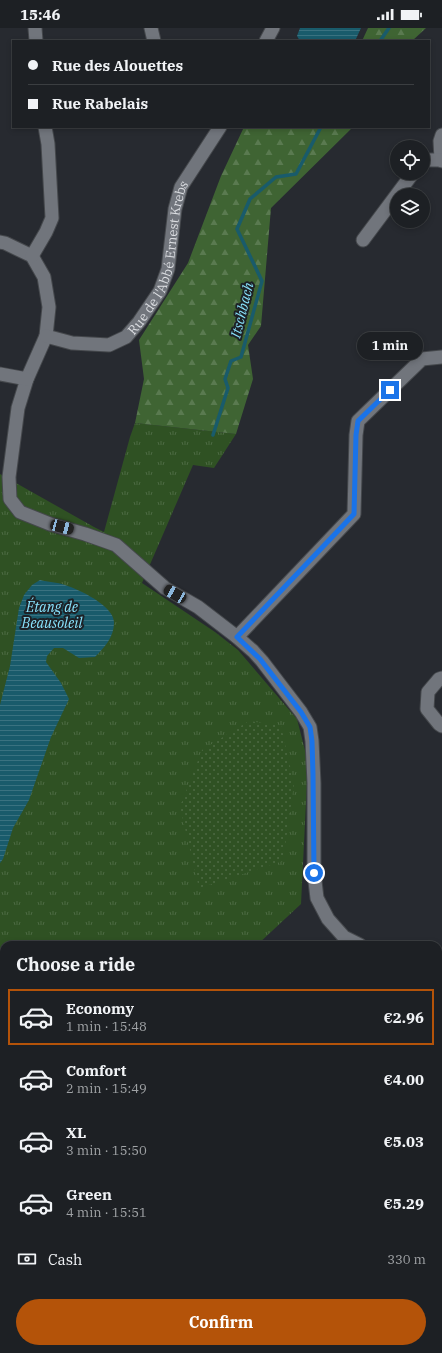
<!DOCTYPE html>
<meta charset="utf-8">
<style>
:root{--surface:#1d2024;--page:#25282c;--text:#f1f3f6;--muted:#a0a3a6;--line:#3b3e41;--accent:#b45309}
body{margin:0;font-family:"IBM Plex Serif",serif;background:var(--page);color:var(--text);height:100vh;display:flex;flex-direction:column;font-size:15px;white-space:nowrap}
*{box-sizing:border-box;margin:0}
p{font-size:13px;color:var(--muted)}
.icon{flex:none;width:22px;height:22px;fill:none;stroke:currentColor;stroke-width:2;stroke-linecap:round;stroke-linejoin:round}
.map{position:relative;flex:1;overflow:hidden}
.details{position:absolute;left:0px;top:913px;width:442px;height:412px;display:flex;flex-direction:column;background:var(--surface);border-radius:12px 12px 0 0;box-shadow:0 2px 6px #0003,0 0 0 1px var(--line)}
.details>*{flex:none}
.guide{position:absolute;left:12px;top:12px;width:418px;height:88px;border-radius:0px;box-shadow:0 2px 6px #0003,0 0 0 1px var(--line);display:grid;align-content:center;height:88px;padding:0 16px;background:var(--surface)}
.buttons{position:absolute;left:390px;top:112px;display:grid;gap:8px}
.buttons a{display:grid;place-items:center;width:40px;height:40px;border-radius:50%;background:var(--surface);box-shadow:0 2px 6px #0003,0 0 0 1px var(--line);font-size:20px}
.end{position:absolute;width:18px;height:18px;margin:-9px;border:5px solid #1a73e8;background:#fff;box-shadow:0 0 0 2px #fff}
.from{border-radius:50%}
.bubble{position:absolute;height:28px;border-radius:14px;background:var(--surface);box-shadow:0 2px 6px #0003,0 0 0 1px var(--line);font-size:13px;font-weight:800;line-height:28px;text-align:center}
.car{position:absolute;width:12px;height:24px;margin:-12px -6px;border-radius:5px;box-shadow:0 0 3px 1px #0007;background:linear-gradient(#222 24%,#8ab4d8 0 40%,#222 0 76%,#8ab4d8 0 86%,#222 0)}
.guide b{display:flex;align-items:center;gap:14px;height:38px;font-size:15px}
.guide b+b{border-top:1px solid var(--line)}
.guide i{width:10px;height:10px;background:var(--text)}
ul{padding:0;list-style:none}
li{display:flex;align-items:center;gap:12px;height:56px;margin:0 8px 6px;padding:0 8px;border:2px solid transparent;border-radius:0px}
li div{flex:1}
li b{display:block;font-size:15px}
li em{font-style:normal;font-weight:800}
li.active{border-color:var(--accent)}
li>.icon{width:36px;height:36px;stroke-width:1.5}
h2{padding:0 16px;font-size:18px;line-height:48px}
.pay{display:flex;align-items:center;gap:10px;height:44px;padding:0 16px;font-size:15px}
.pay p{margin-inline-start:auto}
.button{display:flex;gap:8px;margin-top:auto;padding:8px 16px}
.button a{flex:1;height:46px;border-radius:24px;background:var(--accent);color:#fff;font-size:16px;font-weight:800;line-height:46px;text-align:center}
.status{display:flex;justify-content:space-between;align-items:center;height:28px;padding:0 20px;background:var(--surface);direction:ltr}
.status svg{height:11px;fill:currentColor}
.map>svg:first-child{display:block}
.grass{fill:url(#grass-tufts)}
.forest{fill:url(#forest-firs)}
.park{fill:url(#park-dots)}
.water{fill:url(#water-rules)}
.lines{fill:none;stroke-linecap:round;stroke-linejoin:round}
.stream{stroke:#195b6b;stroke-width:3.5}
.street-casing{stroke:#45484c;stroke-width:15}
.street{stroke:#71757c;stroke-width:13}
.route{stroke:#1a73e8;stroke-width:5}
.labels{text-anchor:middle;stroke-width:4;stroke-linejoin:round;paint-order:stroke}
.street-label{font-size:13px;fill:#dbdde1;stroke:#1d2126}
.water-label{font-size:14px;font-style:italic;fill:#89e3fd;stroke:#1d2126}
</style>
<div class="status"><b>15:46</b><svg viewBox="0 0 49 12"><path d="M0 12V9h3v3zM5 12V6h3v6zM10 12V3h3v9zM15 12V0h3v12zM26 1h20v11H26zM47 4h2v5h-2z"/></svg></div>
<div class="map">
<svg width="442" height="1325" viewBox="0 0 442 1325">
<defs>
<pattern id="grass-tufts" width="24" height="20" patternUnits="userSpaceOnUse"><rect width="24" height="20" fill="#2f5123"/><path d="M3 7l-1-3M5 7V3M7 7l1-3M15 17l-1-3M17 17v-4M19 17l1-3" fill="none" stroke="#4d6a43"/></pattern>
<pattern id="forest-firs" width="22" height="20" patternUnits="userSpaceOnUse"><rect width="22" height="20" fill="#3f6433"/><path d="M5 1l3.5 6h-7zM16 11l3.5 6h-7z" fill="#5a7a50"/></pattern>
<pattern id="park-dots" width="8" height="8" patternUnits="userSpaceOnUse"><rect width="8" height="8" fill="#2f5123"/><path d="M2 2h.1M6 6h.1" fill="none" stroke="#4d6a43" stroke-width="1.8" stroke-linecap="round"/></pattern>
<pattern id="water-rules" width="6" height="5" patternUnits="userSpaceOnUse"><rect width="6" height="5" fill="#195b6b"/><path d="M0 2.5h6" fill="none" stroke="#3a7280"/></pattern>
</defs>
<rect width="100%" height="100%" fill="#272a30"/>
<polygon class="grass" points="135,395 236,406 214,440 193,437 142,555 215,604 238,622 297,691 308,734 301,876 257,917 4,917 4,1109 0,1108 0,446 94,499 104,504 130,409"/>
<g class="forest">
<polygon points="368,0 426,0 412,13 362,13"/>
<polygon points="244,99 353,99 271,180 261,298 248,317 253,351 236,406 135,395 144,351 139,312 188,235 221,148"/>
</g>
<polygon class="park" points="249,693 281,698 294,756 283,833 199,860 180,779 202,722"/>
<g class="water">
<polygon points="300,0 361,0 355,13 300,13 297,8"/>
<path d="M40 552C48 554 57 554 65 557 78 561 115 578 114 595 114 609 104 620 95 629L79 630 63 620H54L47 628 46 634 61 655 69 671 51 709 29 772 13 800 3 831 0 835V677L10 638 19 580 24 567 32 557Z"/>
</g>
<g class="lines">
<g class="stream">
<polyline points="380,13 389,0"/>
<polyline points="213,407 228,360 225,351 231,333 241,329 262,253 237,201 250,171 276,149 296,146 321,99"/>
</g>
<g class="street-casing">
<g id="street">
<polyline points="35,0 36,13"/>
<polyline points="151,0 154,13"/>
<polyline points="266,13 273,0"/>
<polyline points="442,107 440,113 441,132 442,133"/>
<polyline points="423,135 426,132 441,132"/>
<polyline points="363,212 413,145"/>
<polyline points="0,214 5,215 32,228 44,249 49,279 46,308 27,351 18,380 9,449 10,471 20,484 50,496 85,506 116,517 165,560 198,579 237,609 253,623 262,633 301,684 310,699 312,713 314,755 314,845 317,870 328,891 344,909 360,917"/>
<polyline points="32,228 46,204 52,190 48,116 45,99"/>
<path id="s1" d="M46 308 72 315 109 317 126 309 139 294 160 263 168 241 175 181 181 159 220 99"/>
<polyline points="0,346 27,351"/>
<polyline points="237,609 354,486 356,407 358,393 422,331 442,329"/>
<polyline points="442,650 439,651 428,664 427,681 439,696 442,698"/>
<polyline points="438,946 442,948"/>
<polyline points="438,1168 442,1117"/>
<polyline points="438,1174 442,1197"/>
<polyline points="438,1283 442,1279"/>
<polyline points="68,1321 76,1325"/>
<polyline points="87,1325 88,1321"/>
<polyline points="197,1325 201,1321"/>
<polyline points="396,1325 400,1321"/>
</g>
</g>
<use href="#street" class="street"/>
</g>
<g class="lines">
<polyline class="route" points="314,845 313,746 312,713 310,699 301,684 260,631 237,609 354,486 356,407 358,393 390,362"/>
</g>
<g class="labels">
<g class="street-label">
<text dy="5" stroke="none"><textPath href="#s1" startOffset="171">Rue de l'Abbé Ernest Krebs</textPath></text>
</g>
<g class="water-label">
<text transform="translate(242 282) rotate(-76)" y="5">Itschbach</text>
<text x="52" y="584">Étang de<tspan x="52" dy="16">Beausoleil</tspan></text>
</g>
</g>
</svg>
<div class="buttons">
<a><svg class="icon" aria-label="locate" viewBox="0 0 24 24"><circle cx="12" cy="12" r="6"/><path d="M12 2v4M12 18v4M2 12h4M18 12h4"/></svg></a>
<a><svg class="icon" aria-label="layers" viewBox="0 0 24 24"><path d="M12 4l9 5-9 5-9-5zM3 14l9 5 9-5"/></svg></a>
</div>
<i class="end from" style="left:314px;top:845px"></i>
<i class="end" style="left:390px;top:362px"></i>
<div class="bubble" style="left:357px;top:304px;width:66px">1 min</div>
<i class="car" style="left:62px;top:499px;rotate:105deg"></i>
<i class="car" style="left:175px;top:566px;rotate:300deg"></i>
<div class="guide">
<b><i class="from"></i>Rue des Alouettes</b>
<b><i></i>Rue Rabelais</b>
</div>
<section class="details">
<h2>Choose a ride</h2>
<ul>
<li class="active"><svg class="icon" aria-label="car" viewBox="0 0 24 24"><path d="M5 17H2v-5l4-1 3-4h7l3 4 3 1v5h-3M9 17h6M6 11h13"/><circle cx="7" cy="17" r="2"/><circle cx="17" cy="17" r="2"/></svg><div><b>Economy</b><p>1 min · 15:48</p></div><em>€2.96</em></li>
<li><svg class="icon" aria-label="car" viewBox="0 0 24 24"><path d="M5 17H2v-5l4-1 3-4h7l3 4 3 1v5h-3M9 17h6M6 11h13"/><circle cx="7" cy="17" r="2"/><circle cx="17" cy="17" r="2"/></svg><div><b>Comfort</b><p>2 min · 15:49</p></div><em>€4.00</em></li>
<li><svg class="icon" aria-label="car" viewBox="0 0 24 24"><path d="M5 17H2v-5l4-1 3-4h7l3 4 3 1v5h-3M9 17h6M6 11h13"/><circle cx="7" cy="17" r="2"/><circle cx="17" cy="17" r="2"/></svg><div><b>XL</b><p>3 min · 15:50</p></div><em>€5.03</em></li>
<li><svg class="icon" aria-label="car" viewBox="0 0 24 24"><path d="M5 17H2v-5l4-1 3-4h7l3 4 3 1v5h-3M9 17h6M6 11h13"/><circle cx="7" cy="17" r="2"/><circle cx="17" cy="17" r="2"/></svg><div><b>Green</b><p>4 min · 15:51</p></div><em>€5.29</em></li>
</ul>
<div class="pay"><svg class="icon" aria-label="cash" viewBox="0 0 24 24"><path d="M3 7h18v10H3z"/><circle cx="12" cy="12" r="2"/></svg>Cash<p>330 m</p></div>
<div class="button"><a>Confirm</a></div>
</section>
</div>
